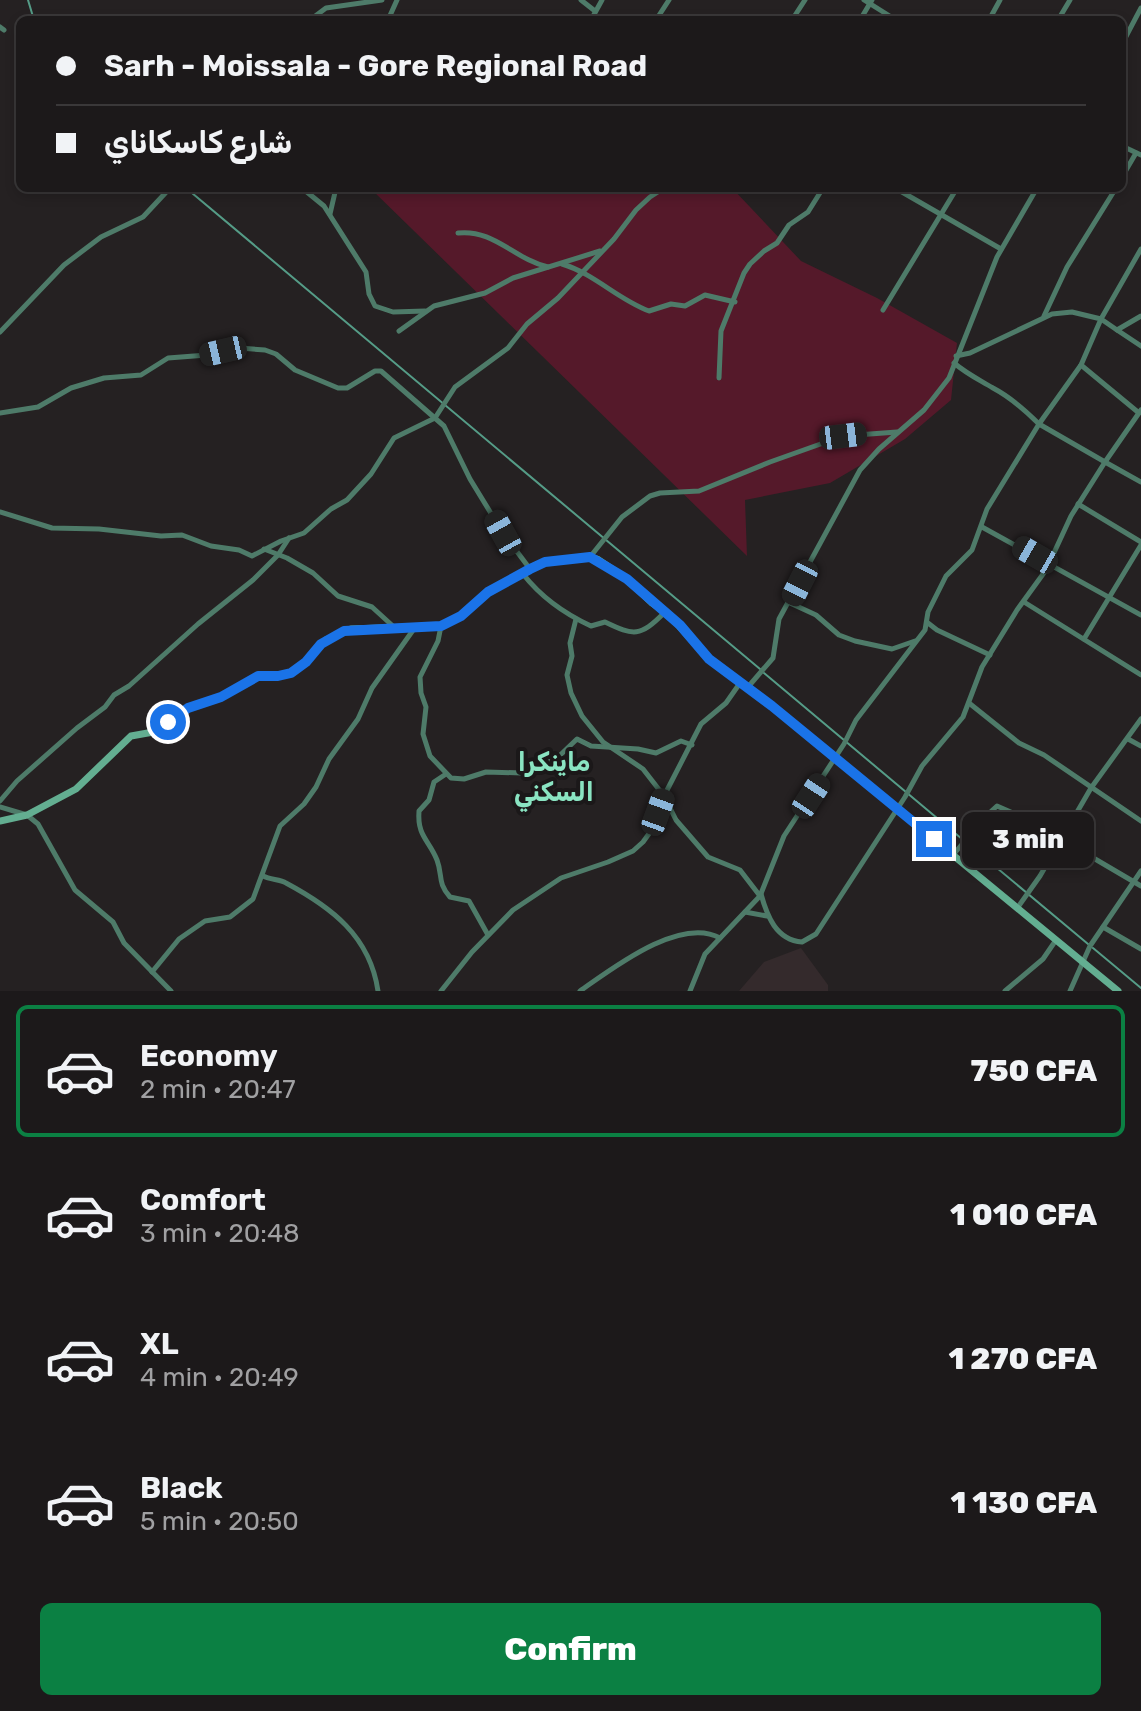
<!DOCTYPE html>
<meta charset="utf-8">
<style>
:root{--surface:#1c191a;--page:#292627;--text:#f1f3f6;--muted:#a0a0a2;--line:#3a3839;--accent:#0b8043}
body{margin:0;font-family:Rubik,"Noto Sans Arabic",sans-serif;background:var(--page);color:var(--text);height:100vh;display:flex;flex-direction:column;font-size:30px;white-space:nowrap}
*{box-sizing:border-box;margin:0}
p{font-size:26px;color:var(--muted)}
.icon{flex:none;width:44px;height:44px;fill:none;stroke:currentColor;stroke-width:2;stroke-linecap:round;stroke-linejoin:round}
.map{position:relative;height:991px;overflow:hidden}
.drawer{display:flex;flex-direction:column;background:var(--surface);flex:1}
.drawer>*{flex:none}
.guide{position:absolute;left:16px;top:16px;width:1110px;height:176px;border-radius:12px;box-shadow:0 4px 12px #0003,0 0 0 2px var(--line);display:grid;align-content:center;height:176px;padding:0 40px;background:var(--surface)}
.end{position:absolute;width:36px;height:36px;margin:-18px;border:10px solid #1a73e8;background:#fff;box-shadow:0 0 0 4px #fff}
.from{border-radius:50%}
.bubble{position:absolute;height:56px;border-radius:12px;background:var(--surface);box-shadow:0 4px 12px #0003,0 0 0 2px var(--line);font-size:26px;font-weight:800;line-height:56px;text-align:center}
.car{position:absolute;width:24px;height:48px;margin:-24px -12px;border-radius:10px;box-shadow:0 0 6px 2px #0007;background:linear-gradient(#222 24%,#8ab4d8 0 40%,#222 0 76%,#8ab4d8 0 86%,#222 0)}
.guide b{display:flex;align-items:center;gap:28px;height:76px;font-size:30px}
.guide b+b{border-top:2px solid var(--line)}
.guide i{width:20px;height:20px;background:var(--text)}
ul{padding:14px 0 0;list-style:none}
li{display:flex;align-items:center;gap:24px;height:132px;margin:0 16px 12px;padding:0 24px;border:4px solid transparent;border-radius:12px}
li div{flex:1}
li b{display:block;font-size:30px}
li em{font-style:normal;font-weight:800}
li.on{border-color:var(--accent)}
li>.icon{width:72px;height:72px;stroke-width:1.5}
.action{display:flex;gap:16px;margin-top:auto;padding:16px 40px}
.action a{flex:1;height:92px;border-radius:12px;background:var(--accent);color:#fff;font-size:32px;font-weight:800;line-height:92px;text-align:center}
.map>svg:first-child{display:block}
.built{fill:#342a2c}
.green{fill:#55192a}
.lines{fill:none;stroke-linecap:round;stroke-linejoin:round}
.stream{stroke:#559c87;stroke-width:2}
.street{stroke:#4e7b69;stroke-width:5}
.secondary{stroke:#63ae91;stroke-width:7}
.route{stroke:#1a73e8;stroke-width:10}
.labels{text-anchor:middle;stroke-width:8;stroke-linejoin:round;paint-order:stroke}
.neighbourhood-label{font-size:26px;font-weight:bold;fill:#8ae4c2;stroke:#1b1819}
</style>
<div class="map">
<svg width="1141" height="991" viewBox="0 0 1141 991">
<rect width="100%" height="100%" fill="#252122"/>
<polygon class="built" points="801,948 828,985 828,991 739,991 764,962"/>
<polygon class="green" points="370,188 732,188 801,261 877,298 957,343 951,400 905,439 830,483 745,500 747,556"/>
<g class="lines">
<g class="stream">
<polyline points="28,0 34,20"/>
<polyline points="186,188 760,669"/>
<polyline points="764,673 962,839"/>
<polyline points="967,843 1088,944"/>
<polyline points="1093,948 1141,988"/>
</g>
<g class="street">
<polyline points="581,0 595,11"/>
<polyline points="864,0 896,20"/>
<polyline points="310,20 326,8 382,0"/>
<polyline points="388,20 397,0"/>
<polyline points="591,20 602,0"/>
<polyline points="656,20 669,0"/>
<polyline points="792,20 805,0"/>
<polyline points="860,20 872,0"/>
<polyline points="989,20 1000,0"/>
<polyline points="1058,20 1070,0"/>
<polyline points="0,27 4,30"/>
<polyline points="1122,44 1141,8"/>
<polyline points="1122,146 1141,155"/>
<polyline points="1122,177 1136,153"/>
<polyline points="302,188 324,206 366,272 369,294 375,306 393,312 425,311"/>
<polyline points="895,188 1001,249"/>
<polyline points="330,214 336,188"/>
<path d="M458 233C494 229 514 259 548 267"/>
<path d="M562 264C595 274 617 299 649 311L671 304 685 306 705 295 735 302"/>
<polyline points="883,310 957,188"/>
<polyline points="1044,316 1067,267 1116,188"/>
<polyline points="1141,316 1117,330 1141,346"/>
<polyline points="1117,330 1101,319 1141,249"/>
<polyline points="399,331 434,306 485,293 513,278 600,251"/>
<polyline points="0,332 64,265 101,237 143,217 170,188"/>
<polyline points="956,356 970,353 1052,314 1072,312 1101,319 1081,365 1039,424 1105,462 1141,410"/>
<polyline points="1081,365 1139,413"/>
<polyline points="719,378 721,331 744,273 750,264 764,251 777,243 789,225 808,212 823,188"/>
<polyline points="0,413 38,407 71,388 104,378 141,375 168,358 207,355 239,348 265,350 276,354 295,370 338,388 347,388 375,371 381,371 444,426 470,479 503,533 530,569"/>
<polyline points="1078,504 1141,542"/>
<polyline points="0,512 52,528 99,529 161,536 182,535 211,546 239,550 252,556 281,541 304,533 331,509 347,500 371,474 394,438 435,418 455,387 508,348 527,324 558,298 614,239 636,210 650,197 664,188"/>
<polyline points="982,527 1141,615"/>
<polyline points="264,549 287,558 313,573 338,596 372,607 395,628"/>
<polyline points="590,557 622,517 650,496 660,493 699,491 770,462 843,436 897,432"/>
<path d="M523 574C541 597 565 614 591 626L605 622C634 636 640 637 664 613"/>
<polyline points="1024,602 1141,675"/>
<polyline points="790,603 816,615 839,635 855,641 892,649 915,641"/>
<polyline points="576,619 570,643 572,656 567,675 571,693 582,716 603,742 643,769 664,796 676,820 708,857 740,870 760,896"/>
<polyline points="928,623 937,630 990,655"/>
<polyline points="441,626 438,641 420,677 421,693 426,707 423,734 430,756 451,778 464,779 486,772 522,773 533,766 555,760 577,739 591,746 638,749 656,753 681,741 692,745"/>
<polyline points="1084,639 1141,545"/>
<polyline points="748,687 773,658 779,619 860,470 879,449 924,410 949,378 997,257 1037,188"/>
<polyline points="969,703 1019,743 1044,755 1141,821"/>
<polyline points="1128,739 1141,746"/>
<path d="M446 774 434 782 429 800 419 811C417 836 429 840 437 860 443 876 437 882 450 897L469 901 488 935"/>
<polyline points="0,801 17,781 77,728 105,707 114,695 129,686 198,624 253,580 278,555 289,538"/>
<polyline points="0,807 27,815 38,824 75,890 113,922 124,943 171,991"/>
<polyline points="953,855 985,817 997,806 1027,819 1141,886"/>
<path d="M263 876C271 880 280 879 286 883 331 907 370 936 378 991"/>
<path d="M761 894C767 916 776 940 802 942L816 934 905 797 922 766 963 717 982 667 1017 610 1046 570 1071 516 1105 462 1141 482"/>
<polyline points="1018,907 1040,876 1091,788 1141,719"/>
<polyline points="745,912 767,916"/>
<polyline points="1103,927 1141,949"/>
<polyline points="152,972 179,939 205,921 230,917 253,899 280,826 304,804 316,787 329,759 358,719 372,688 416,626"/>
<polyline points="441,991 472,952 513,910 561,878 608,862 633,851 643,842 656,824 664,796 701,724 726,703 740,683"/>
<path d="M580 991C613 968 680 916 720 938"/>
<path d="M690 991 705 954 760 896 784 836 844 744 856 720 925 630 928 612 946 576 972 550 987 509 1039 424C1025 410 1010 397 993 388 978 379 967 374 954 363"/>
<polyline points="1005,991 1043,959 1056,940"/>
<polyline points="1070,991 1090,946 1141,871"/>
</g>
<polyline class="secondary" points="0,821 27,815 76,789 131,736 159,731 188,708 221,697 258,676 278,676 291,673 306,662 326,640 351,629 441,626 461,616 488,592 545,562 590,557 597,559 627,579 652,603 669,615 709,659 772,706 1118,991"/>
</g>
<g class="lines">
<polyline class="route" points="168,722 188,708 221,697 258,676 278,676 291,673 306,662 321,644 344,631 441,626 461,616 488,592 530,569 545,562 590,557 627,579 680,625 709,659 772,706 934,839"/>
</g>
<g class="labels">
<g class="neighbourhood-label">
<text x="554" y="771">ماينكرا<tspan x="554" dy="30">السكني</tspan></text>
</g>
</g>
</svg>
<i class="end from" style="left:168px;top:722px"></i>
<i class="end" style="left:934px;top:839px"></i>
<div class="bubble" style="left:962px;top:812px;width:132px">3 min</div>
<i class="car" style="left:223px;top:351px;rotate:257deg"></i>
<i class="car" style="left:843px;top:436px;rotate:83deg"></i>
<i class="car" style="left:503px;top:533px;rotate:331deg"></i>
<i class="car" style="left:1035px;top:555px;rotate:300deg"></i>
<i class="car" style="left:800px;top:583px;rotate:207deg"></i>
<i class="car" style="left:811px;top:796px;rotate:33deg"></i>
<i class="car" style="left:658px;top:812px;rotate:20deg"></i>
<div class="guide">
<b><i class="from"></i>Sarh - Moissala - Gore Regional Road</b>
<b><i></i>شارع كاسكاناي</b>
</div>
</div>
<section class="drawer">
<ul>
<li class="on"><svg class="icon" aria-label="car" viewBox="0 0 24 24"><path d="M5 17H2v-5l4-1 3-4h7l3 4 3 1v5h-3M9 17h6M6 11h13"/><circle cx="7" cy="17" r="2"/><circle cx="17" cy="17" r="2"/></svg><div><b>Economy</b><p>2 min · 20:47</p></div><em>750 CFA</em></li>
<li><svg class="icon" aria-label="car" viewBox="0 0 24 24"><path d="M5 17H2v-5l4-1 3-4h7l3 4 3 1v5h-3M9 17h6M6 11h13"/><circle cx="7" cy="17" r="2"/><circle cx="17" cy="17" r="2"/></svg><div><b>Comfort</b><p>3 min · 20:48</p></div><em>1 010 CFA</em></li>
<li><svg class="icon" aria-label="car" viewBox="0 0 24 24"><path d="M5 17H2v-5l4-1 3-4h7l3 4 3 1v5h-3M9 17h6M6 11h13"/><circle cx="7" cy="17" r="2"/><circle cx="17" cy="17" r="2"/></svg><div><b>XL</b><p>4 min · 20:49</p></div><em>1 270 CFA</em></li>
<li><svg class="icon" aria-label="car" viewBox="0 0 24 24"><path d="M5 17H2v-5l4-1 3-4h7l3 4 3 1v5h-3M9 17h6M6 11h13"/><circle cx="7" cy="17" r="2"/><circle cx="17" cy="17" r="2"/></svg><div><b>Black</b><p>5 min · 20:50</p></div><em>1 130 CFA</em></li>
</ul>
<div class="action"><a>Confirm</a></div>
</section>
